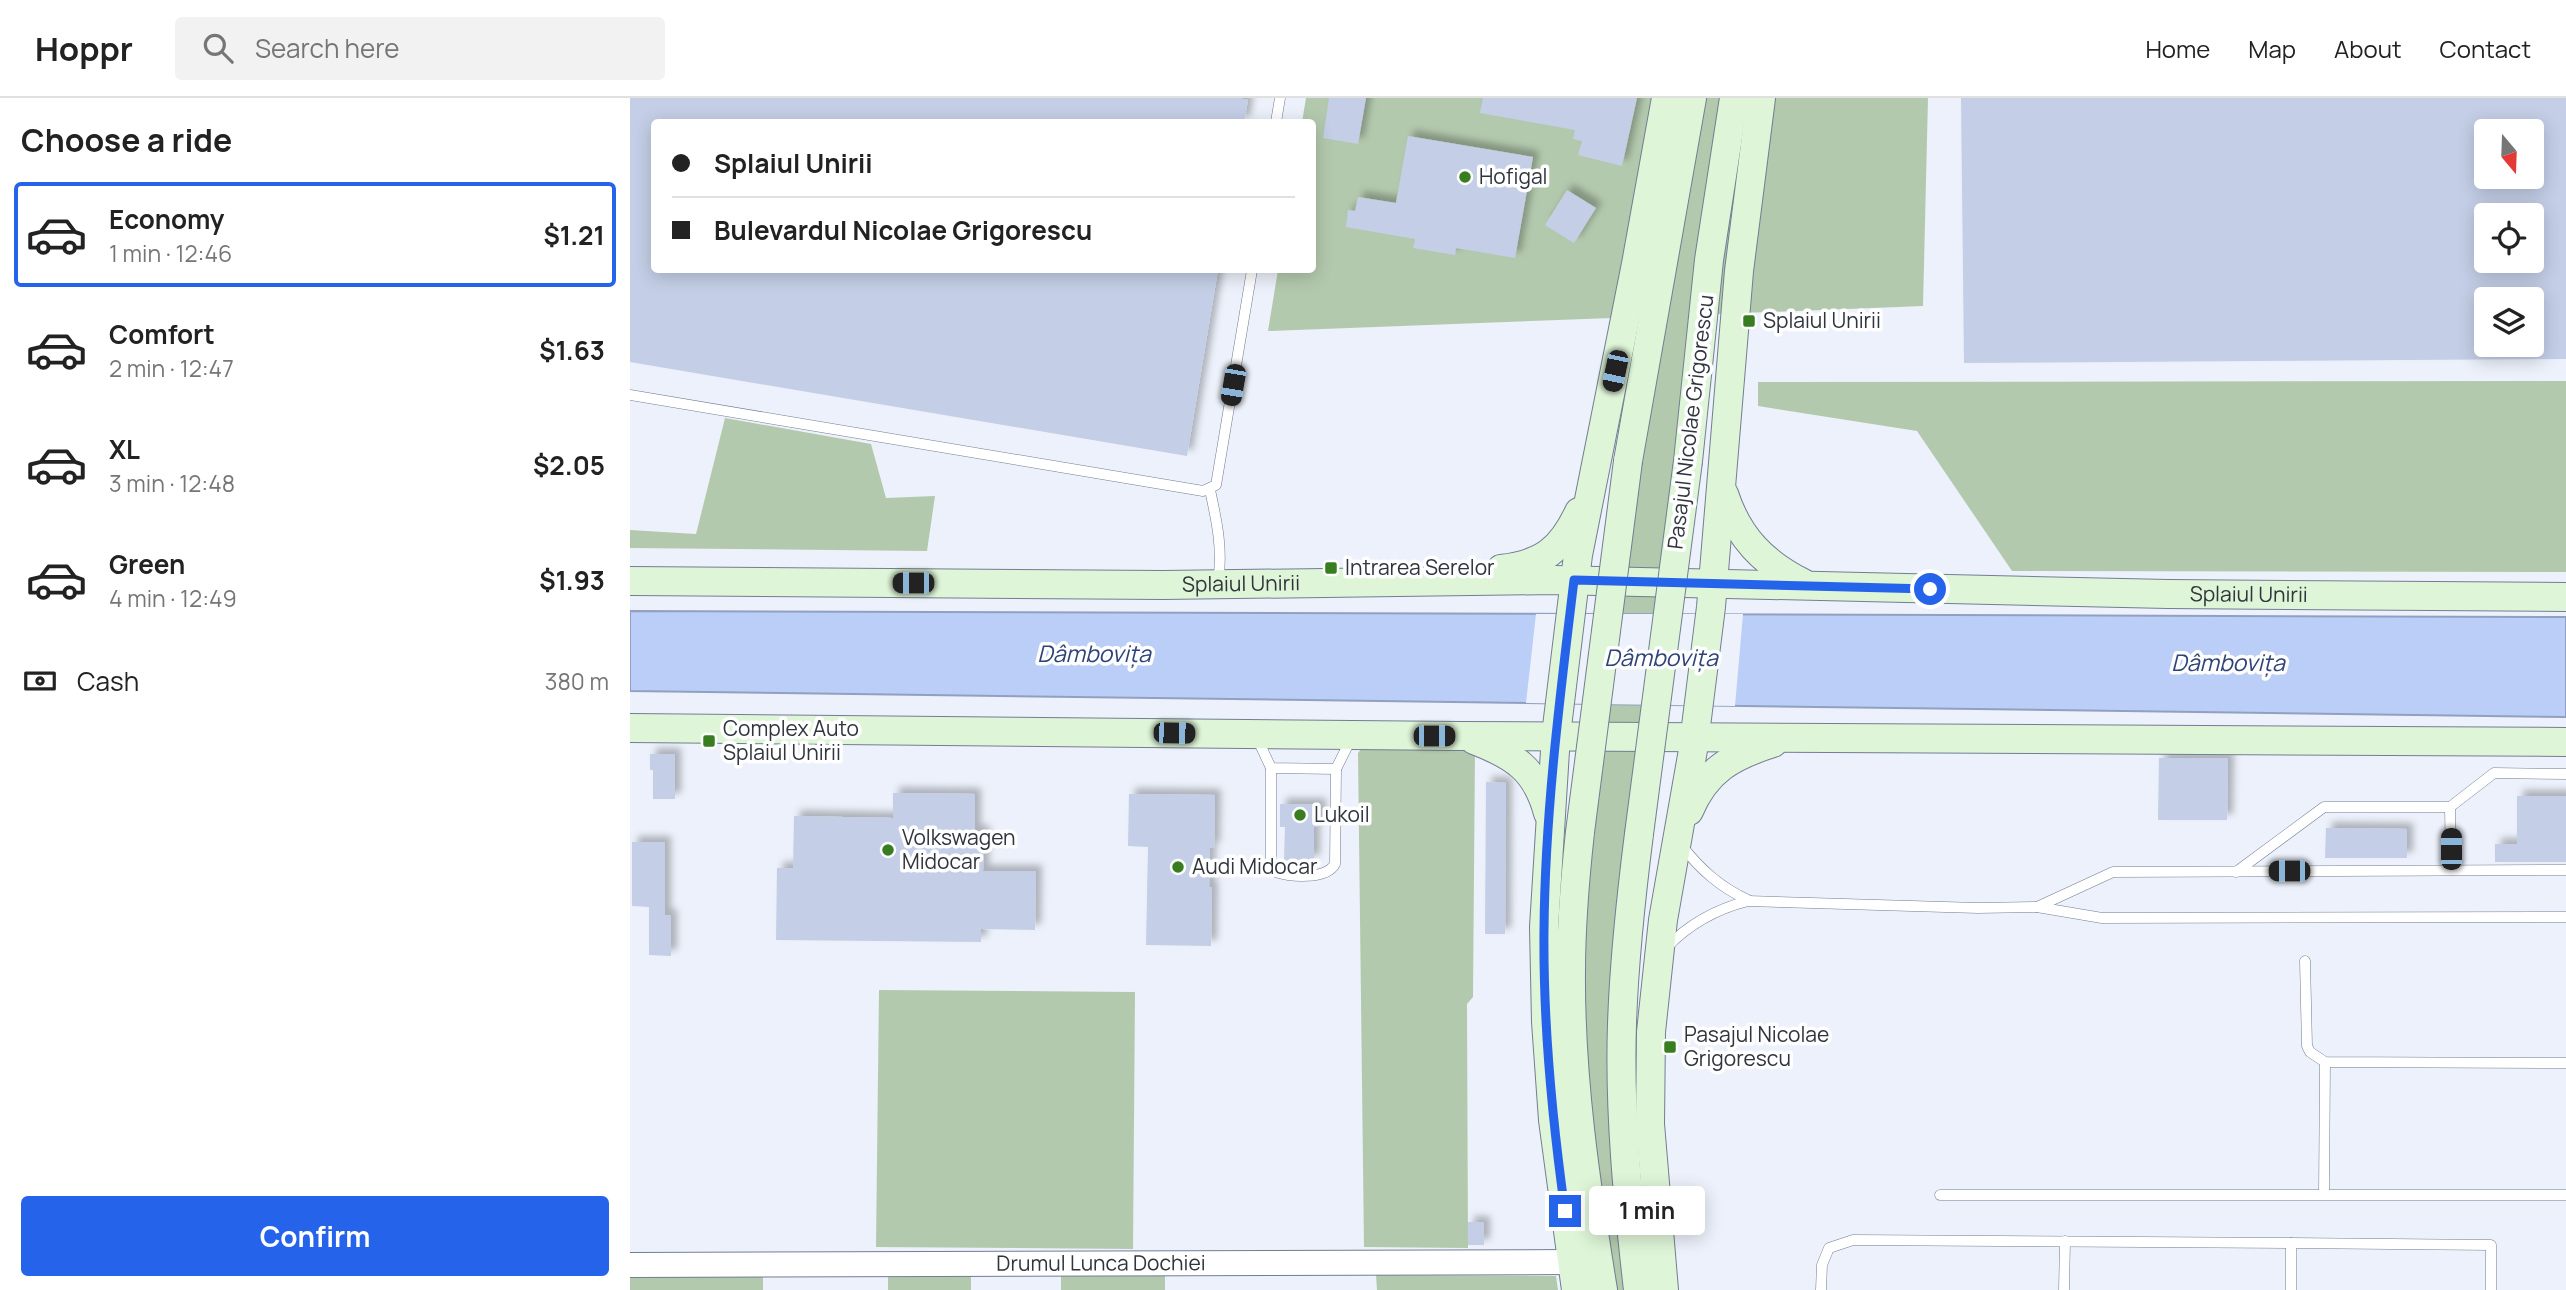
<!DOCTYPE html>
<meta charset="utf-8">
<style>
:root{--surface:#fff;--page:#f2f2f2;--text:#222;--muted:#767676;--line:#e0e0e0;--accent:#2563eb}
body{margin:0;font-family:Manrope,sans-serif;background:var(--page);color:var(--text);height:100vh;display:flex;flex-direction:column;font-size:26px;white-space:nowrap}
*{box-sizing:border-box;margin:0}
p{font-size:23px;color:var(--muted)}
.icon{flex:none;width:38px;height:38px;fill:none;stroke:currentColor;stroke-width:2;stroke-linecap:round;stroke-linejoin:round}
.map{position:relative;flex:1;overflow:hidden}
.sheet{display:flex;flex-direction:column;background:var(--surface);width:630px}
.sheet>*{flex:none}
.top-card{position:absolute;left:21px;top:21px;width:665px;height:154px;border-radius:7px;box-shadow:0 4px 18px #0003;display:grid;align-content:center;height:154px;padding:0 21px;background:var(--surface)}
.needle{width:46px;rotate:161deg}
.buttons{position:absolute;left:1844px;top:21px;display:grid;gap:14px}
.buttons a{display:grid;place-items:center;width:70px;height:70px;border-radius:7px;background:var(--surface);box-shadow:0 4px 18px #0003;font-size:35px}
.end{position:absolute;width:32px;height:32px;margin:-16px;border:9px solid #2563eb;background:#fff;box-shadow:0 0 0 4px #fff}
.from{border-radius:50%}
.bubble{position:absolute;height:49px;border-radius:7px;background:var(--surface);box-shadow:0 4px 18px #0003;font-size:23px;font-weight:700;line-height:49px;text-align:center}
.car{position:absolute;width:21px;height:42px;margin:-21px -10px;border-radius:9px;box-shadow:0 0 5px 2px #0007;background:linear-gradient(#222 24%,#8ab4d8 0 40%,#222 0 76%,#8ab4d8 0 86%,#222 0)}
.top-card b{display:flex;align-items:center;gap:24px;height:66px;font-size:26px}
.top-card b+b{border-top:2px solid var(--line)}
.top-card i{width:18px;height:18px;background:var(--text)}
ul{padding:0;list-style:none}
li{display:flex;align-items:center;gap:21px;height:105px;margin:0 14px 10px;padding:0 7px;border:4px solid transparent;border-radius:7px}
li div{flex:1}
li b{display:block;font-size:26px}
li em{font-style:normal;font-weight:700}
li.on{border-color:var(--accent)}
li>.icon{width:63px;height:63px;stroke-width:1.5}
h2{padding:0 21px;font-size:32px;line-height:84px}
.pay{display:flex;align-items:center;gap:18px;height:77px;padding:0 21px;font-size:26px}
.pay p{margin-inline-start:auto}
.cta{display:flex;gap:14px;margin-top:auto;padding:14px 21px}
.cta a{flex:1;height:80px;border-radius:7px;background:var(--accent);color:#fff;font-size:28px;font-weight:700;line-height:80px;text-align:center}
header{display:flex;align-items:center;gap:42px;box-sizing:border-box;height:98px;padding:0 35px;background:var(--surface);border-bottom:2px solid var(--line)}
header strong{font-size:33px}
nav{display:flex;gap:38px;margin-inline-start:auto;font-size:24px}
.search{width:490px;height:63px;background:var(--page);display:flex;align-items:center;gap:18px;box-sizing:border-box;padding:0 24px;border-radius:7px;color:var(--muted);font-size:26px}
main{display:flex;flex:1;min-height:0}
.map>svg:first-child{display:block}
.green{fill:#b3c9ad}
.water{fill:#bbcef8;stroke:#91a0c0;stroke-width:2}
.pier{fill:#ecf1fb}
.building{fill:#c4cfe7;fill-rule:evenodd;filter:url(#shadow)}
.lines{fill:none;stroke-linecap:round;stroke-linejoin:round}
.service-casing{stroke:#737d93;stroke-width:11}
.tertiary-casing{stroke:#737d93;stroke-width:26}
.secondary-casing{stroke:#737d93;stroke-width:30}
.service{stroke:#fff;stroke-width:10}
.tertiary{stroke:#fff;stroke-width:24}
.secondary{stroke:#def5d7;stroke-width:28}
.secondary-bridge-casing{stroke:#737d93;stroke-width:30;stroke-linecap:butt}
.secondary-bridge{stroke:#def5d7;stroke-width:28}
.route{stroke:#2563eb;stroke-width:9}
.poi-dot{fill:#387d20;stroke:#fefefe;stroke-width:2.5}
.labels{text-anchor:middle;stroke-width:7;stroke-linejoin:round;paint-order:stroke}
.poi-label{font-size:21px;fill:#2f343d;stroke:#fefefe;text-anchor:start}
.street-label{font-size:21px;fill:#2f343d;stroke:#fefefe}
.water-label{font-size:23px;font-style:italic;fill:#2e4377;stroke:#fefefe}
</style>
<header>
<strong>Hoppr</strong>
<div class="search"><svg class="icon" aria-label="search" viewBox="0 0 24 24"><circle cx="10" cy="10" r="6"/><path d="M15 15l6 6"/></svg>Search here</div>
<nav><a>Home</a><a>Map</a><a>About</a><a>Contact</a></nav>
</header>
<main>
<section class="sheet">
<h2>Choose a ride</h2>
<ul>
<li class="on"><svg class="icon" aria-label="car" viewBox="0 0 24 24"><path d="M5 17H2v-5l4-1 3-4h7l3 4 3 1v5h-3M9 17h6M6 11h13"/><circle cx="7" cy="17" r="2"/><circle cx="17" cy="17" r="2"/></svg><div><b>Economy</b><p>1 min · 12:46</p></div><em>$1.21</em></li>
<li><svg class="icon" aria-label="car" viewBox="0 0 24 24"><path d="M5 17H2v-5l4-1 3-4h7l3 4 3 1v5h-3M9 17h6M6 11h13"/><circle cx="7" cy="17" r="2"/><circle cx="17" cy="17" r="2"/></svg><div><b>Comfort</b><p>2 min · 12:47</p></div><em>$1.63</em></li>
<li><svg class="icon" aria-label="car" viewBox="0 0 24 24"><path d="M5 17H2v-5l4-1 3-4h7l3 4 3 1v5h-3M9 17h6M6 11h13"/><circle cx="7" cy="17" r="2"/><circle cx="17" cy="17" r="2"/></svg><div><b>XL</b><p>3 min · 12:48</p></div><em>$2.05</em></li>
<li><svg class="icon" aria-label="car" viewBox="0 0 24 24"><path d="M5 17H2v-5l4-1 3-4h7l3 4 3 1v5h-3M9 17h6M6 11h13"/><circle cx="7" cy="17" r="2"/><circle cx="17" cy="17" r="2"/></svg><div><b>Green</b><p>4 min · 12:49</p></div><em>$1.93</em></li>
</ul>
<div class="pay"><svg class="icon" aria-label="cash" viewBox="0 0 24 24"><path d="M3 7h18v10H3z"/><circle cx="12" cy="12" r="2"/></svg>Cash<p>380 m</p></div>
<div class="cta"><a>Confirm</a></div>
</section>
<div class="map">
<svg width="1936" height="1192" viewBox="0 0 1936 1192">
<defs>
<filter id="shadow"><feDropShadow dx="6" dy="-6" stdDeviation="3.5" flood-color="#0004"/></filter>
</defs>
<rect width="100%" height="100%" fill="#ecf1fb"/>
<g class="green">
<polygon points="676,0 1298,0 1293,208 1064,217 1010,672 1000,1192 983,1192 953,957 954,832 971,671 1003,415 1036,218 638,233 648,172 682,172 682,24 672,24"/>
<polygon points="1936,283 1936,474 1382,473 1287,333 1128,308 1128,284"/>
<polygon points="95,320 241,346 256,400 305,398 297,453 0,450 0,432 66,436"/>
<polygon points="732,650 845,651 843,899 837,906 838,1150 734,1149 728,655"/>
<polygon points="249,892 505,894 503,1151 246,1149"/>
<polygon points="258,1171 341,1173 341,1192 258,1192"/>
<polygon points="133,1173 133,1192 0,1192 0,1174"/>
<rect x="431" y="1174" width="104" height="18"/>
<polygon points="746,1177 926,1178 928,1192 747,1192"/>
</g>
<polygon class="water" points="0,513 1936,519 1936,619 0,593"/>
<polygon class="pier" points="906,516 1113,516 1105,608 896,605"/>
<g class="building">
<polygon points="0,0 607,0 618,2 614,24 24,24 24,172 588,172 557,358 0,264"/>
<polygon points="699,0 736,0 728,46 693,40"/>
<polygon points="853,0 1007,0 992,68 948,57 952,43 943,41 945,32 850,15"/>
<path d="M1331 0H1936V261L1334 265ZM1857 33H1902V79H1857ZM1857 117H1902V163H1857ZM1857 201H1902V247H1857Z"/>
<polygon points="778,38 903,59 885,160 826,150 825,157 783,150 785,141 716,129 718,112 725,113 728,99 766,105"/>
<polygon points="937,92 966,110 944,145 915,127"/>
<polygon points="20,656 45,656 45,701 23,701 23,672 20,672"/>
<polygon points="1529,660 1598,660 1597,722 1528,722"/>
<polygon points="856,684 876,685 875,836 855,836"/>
<polygon points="263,695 345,696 345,733 354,734 353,773 406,773 405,832 351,831 351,844 146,842 147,770 163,770 164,718 263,720"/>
<polygon points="499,696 585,697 584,750 580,750 579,789 582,789 581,848 516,847 518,749 498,748"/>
<polygon points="1887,698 1936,698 1936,764 1865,764 1865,746 1887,746"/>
<polygon points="650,706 690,706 690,729 684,729 684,763 654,763 655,729 650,729"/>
<polygon points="1696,730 1777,731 1777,760 1695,760"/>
<polygon points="2,744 35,744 35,817 41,817 41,858 19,857 19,809 2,808"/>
<rect x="838" y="1124" width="16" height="23"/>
</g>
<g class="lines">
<g class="service-casing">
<g id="service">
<polyline points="646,24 650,0"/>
<polyline points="0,297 573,393 586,387 622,172"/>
<path d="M580 392C587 424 593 452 588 484"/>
<polyline points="627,640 641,670 706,671 721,641"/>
<path d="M641 670V766L645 774C661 779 696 782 705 766L706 671"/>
<polyline points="1820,709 1821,772"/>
<path d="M1052 748C1071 772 1090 789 1118 802"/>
<polyline points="1606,774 1694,709 1820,709 1864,675 1936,676"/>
<polyline points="1407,809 1472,820 1936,819"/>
<path d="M1036 850C1059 826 1086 811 1118 803L1348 810 1407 809 1483 774 1936 772"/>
<polyline points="1675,863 1677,948 1680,954 1695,964 1936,965"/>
<polyline points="1694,1095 1695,964"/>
<polyline points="1310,1097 1936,1097"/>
<polyline points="1191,1192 1192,1167 1199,1150 1223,1142 1661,1145"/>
<polyline points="1434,1192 1435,1143"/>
<polyline points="1661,1192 1661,1145 1861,1147 1861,1192"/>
</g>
</g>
<g class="tertiary-casing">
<g id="tertiary">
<path id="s1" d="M0 1167 942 1164"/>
</g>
</g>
<g class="secondary-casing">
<g id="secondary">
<polyline points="998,363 1062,0"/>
<polyline points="1058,363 1079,162 1104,0"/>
<path d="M1094 396C1108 439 1133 465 1173 485"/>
<path d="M871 471C913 466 931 452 949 414"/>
<path id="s2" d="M0 483 533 487 925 482 1538 496 1936 499"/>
<polyline points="0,630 831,638 1936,644"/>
<path d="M844 642C885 658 906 671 918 715"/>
<path d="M1059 713C1076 672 1102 658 1143 645"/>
<path d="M950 734C945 780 941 827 941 873 940 980 956 1087 973 1192"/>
<polyline points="946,1192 923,1022 916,924 914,829 926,637 948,457 1006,166 1036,0"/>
<path d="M1008 1192C998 1104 989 1015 992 926 994 863 1001 799 1009 736"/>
<polyline points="1034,1192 1020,1026 1021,934 1033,822 1063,652 1081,509 1109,173 1131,0"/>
</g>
</g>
<use href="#service" class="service"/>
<use href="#tertiary" class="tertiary"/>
<use href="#secondary" class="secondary"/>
<g class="secondary-bridge-casing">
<g id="secondary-bridge">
<polyline points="950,734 998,363"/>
<polyline points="1009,736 1058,363"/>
</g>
</g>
<use href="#secondary-bridge" class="secondary-bridge"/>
</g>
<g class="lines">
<path class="route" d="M935 1113C922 1020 913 927 914 832 915 715 930 598 944 482L1300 491"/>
</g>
<g class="poi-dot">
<circle cx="835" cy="79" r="7"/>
<rect x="1112" y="216" width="14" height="14" rx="3.5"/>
<rect x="694" y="463" width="14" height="14" rx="3.5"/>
<rect x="72" y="636" width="14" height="14" rx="3.5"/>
<circle cx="670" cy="717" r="7"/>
<circle cx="258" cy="752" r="7"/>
<circle cx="548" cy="769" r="7"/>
<rect x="1033" y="942" width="14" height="14" rx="3.5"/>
</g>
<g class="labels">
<g class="poi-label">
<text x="849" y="86">Hofigal</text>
<text x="1133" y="230">Splaiul Unirii</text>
<text x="715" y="477">Intrarea Serelor</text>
<text x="93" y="638">Complex Auto<tspan x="93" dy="24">Splaiul Unirii</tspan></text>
<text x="684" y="724">Lukoil</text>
<text x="272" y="747">Volkswagen<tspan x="272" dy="24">Midocar</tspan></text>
<text x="562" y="776">Audi Midocar</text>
<text x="1054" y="944">Pasajul Nicolae<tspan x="1054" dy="24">Grigorescu</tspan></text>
</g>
<g class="street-label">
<text transform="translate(1061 324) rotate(-83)" y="7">Pasajul Nicolae Grigorescu</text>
<text dy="7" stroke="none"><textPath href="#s2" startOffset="611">Splaiul Unirii</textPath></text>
<text dy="7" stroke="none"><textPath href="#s2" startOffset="1619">Splaiul Unirii</textPath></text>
<text dy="7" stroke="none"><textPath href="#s1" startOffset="471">Drumul Lunca Dochiei</textPath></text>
</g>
<g class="water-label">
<text x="464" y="564">Dâmbovița</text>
<text x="1031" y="568">Dâmbovița</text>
<text x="1598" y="573">Dâmbovița</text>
</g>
</g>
</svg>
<div class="buttons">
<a><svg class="needle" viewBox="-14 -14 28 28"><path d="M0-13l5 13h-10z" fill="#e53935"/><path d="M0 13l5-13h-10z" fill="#767676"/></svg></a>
<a><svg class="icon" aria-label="locate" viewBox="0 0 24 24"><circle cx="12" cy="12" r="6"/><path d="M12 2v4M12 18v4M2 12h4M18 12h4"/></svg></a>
<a><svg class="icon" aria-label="layers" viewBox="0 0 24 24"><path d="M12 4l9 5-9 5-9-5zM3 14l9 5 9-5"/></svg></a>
</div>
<i class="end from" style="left:1300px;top:491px"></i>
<i class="end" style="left:935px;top:1113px"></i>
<div class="bubble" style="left:959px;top:1088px;width:116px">1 min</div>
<i class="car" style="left:985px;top:273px;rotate:192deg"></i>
<i class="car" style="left:603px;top:287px;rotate:190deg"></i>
<i class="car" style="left:283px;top:485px;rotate:270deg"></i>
<i class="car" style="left:544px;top:635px;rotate:91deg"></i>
<i class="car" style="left:804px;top:638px;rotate:90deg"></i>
<i class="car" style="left:1821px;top:751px;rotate:0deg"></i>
<i class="car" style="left:1659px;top:773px;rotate:270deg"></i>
<div class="top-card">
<b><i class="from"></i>Splaiul Unirii</b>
<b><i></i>Bulevardul Nicolae Grigorescu</b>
</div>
</div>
</main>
